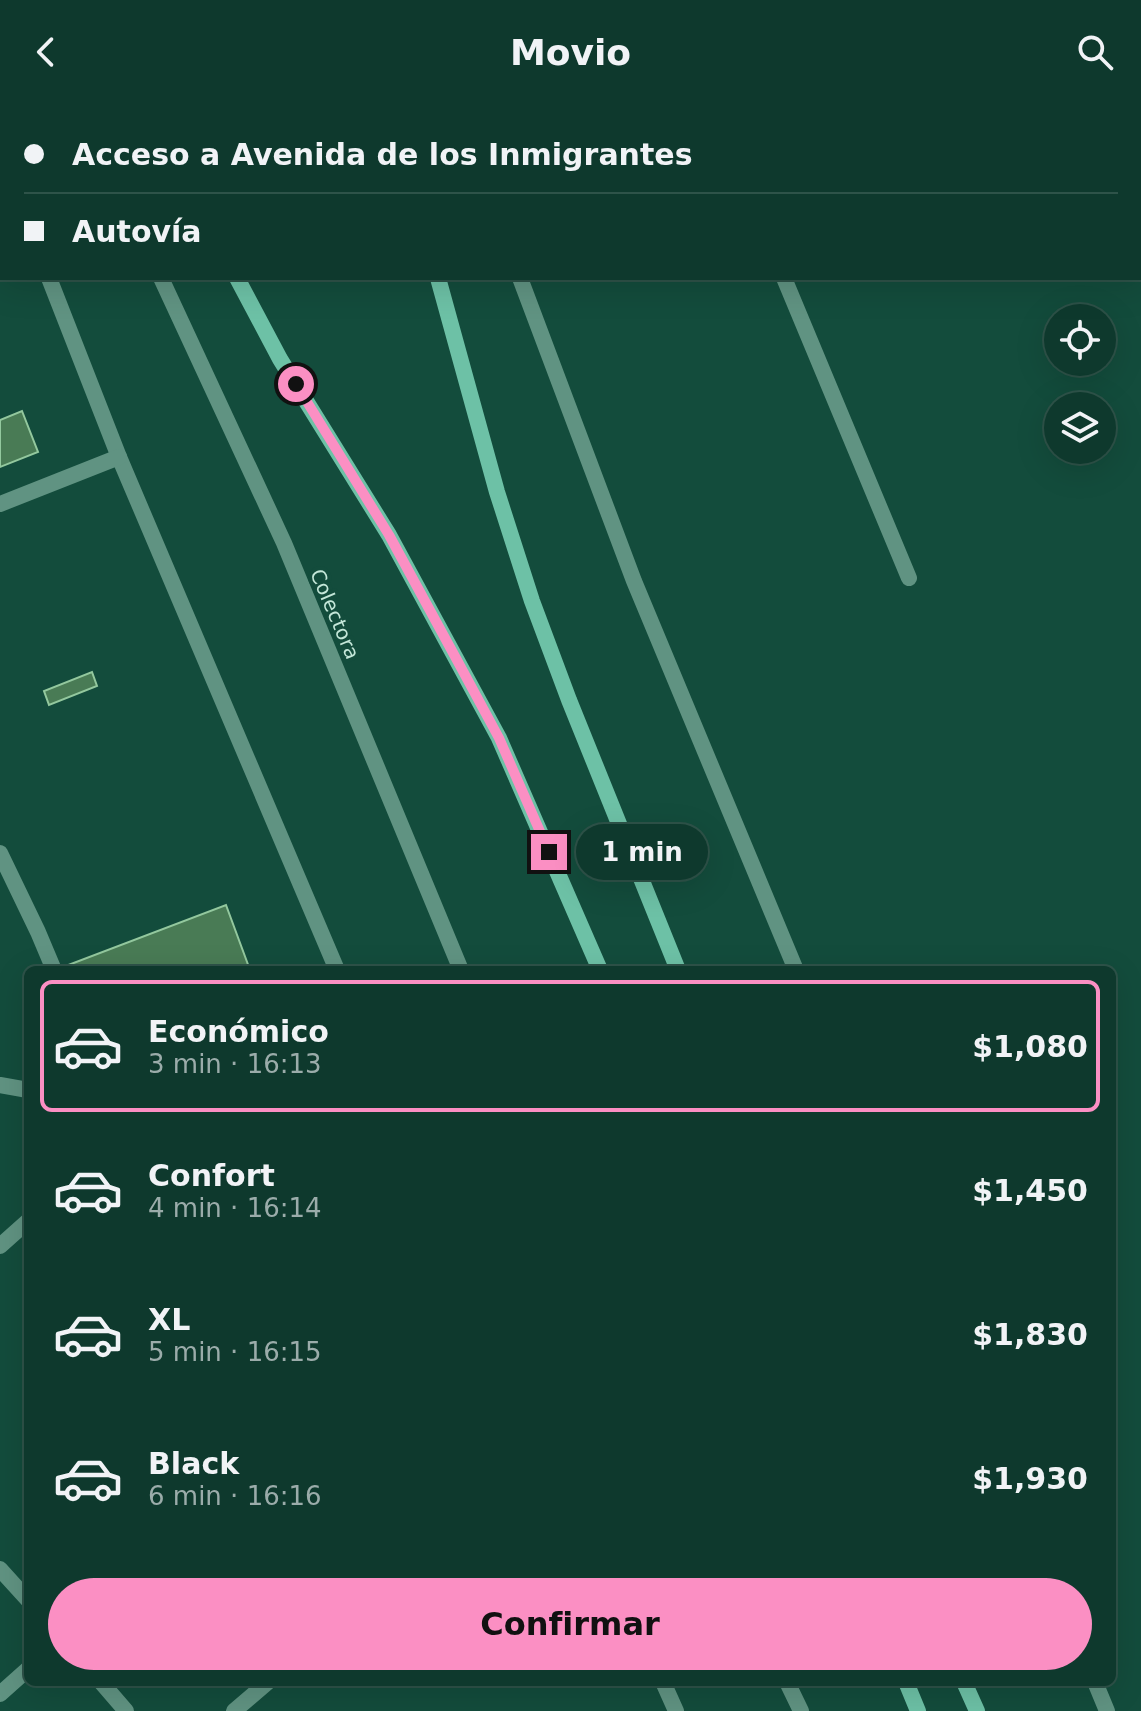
<!DOCTYPE html>
<html lang="es">
<meta charset="utf-8">
<style>
:root{--surface:#0e392d;--page:#174035;--text:#f1f3f6;--muted:#9bacaa;--line:#2e5349;--accent:#fb8fc3}
body{margin:0;font-family:"DejaVu Sans",sans-serif;background:var(--page);color:var(--text);height:100vh;display:flex;flex-direction:column;font-size:30px;white-space:nowrap}
*{box-sizing:border-box;margin:0}
p{font-size:26px;color:var(--muted)}
.icon{flex:none;width:44px;height:44px;fill:none;stroke:currentColor;stroke-width:2;stroke-linecap:round;stroke-linejoin:round}
.map{position:relative;flex:1;overflow:hidden}
.side{position:absolute;left:24px;top:862px;width:1092px;height:720px;display:flex;flex-direction:column;background:var(--surface);border-radius:12px;box-shadow:0 8px 32px #0002,0 0 0 2px var(--line)}
.side>*{flex:none}
.hud{position:absolute;left:0px;top:0px;width:1142px;height:176px;box-shadow:0 8px 32px #0002,0 0 0 2px var(--line);display:grid;align-content:center;height:176px;padding:0 24px;background:var(--surface)}
.controls{position:absolute;left:1044px;top:200px;display:grid;gap:16px}
.controls a{display:grid;place-items:center;width:72px;height:72px;border-radius:50%;background:var(--surface);box-shadow:0 8px 32px #0002,0 0 0 2px var(--line);font-size:40px}
.end{position:absolute;width:36px;height:36px;margin:-18px;border:10px solid #fb8fc3;background:#111;box-shadow:0 0 0 4px #111}
.from{border-radius:50%}
.bubble{position:absolute;height:56px;border-radius:28px;background:var(--surface);box-shadow:0 8px 32px #0002,0 0 0 2px var(--line);font-size:26px;font-weight:800;line-height:56px;text-align:center}
.hud b{display:flex;align-items:center;gap:28px;height:76px;font-size:30px}
.hud b+b{border-top:2px solid var(--line)}
.hud i{width:20px;height:20px;background:var(--text)}
ul{padding:14px 0 0;list-style:none}
li{display:flex;align-items:center;gap:24px;height:132px;margin:0 16px 12px;padding:0 8px;border:4px solid transparent;border-radius:12px}
li div{flex:1}
li b{display:block;font-size:30px}
li em{font-style:normal;font-weight:800}
li.on{border-color:var(--accent)}
li>.icon{width:72px;height:72px;stroke-width:1.5}
.primary-button{display:flex;gap:16px;margin-top:auto;padding:16px 24px}
.primary-button a{flex:1;height:92px;border-radius:48px;background:var(--accent);color:#111;font-size:32px;font-weight:800;line-height:92px;text-align:center}
header{display:flex;justify-content:space-between;align-items:center;height:104px;padding:0 24px;background:var(--surface);font-size:36px;font-weight:800}
.map>svg:first-child{display:block}
.building{fill:#497b55;stroke:#93c89e;stroke-width:2}
.lines{fill:none;stroke-linecap:round;stroke-linejoin:round}
.street{stroke:#609382;stroke-width:16}
.secondary{stroke:#6dc1a6;stroke-width:16}
.route{stroke:#fb8fc3;stroke-width:10}
.labels{text-anchor:middle;stroke-width:8;stroke-linejoin:round;paint-order:stroke}
.street-label{font-size:20px;fill:#c4e7d9;stroke:#134c3c}
</style>
<header><svg class="icon" aria-label="back" viewBox="0 0 24 24"><path d="M15 5l-7 7 7 7"/></svg>Movio<svg class="icon" aria-label="search" viewBox="0 0 24 24"><circle cx="10" cy="10" r="6"/><path d="M15 15l6 6"/></svg></header>
<div class="map">
<svg width="1141" height="1607" viewBox="0 0 1141 1607">
<rect width="100%" height="100%" fill="#134c3c"/>
<g class="building">
<polygon points="22,307 38,348 0,363 0,316"/>
<polygon points="92,568 97,582 49,601 44,587"/>
<polygon points="226,801 250,866 65,866 63,863"/>
</g>
<g class="lines">
<g class="street">
<polyline points="89,0 89,2"/>
<polyline points="449,0 450,2"/>
<polyline points="710,0 711,2"/>
<polyline points="0,62 2,65"/>
<polyline points="0,151 2,150"/>
<polyline points="49,174 119,353 337,866"/>
<polyline points="161,174 284,439 461,866"/>
<polyline points="520,174 634,477 796,866"/>
<polyline points="784,174 909,474"/>
<polyline points="0,400 119,353"/>
<polyline points="0,749 38,828 54,866"/>
<polyline points="0,981 28,986"/>
<polyline points="0,1142 28,1117"/>
<polyline points="0,1465 28,1496"/>
<polyline points="101,1578 126,1607"/>
<polyline points="663,1578 676,1607"/>
<polyline points="787,1578 801,1607"/>
<polyline points="1095,1578 1107,1607"/>
<polyline points="0,1590 28,1565"/>
<polyline points="234,1607 268,1578"/>
</g>
<g class="secondary">
<polyline points="143,0 144,2"/>
<polyline points="391,0 392,2"/>
<polyline points="237,174 280,255 389,431 499,634 600,866"/>
<polyline points="438,174 497,388 532,497 569,596 678,866"/>
<polyline points="906,1578 918,1607"/>
<polyline points="964,1578 977,1607"/>
</g>
</g>
<g class="lines">
<polyline class="route" points="296,280 389,431 458,558 499,634 549,748"/>
</g>
<g class="labels">
<g class="street-label">
<text transform="translate(335 510) rotate(67)" y="7">Colectora</text>
</g>
</g>
</svg>
<div class="controls">
<a><svg class="icon" aria-label="locate" viewBox="0 0 24 24"><circle cx="12" cy="12" r="6"/><path d="M12 2v4M12 18v4M2 12h4M18 12h4"/></svg></a>
<a><svg class="icon" aria-label="layers" viewBox="0 0 24 24"><path d="M12 4l9 5-9 5-9-5zM3 14l9 5 9-5"/></svg></a>
</div>
<i class="end from" style="left:296px;top:280px"></i>
<i class="end" style="left:549px;top:748px"></i>
<div class="bubble" style="left:576px;top:720px;width:132px">1 min</div>
<div class="hud">
<b><i class="from"></i>Acceso a Avenida de los Inmigrantes</b>
<b><i></i>Autovía</b>
</div>
<section class="side">
<ul>
<li class="on"><svg class="icon" aria-label="car" viewBox="0 0 24 24"><path d="M5 17H2v-5l4-1 3-4h7l3 4 3 1v5h-3M9 17h6M6 11h13"/><circle cx="7" cy="17" r="2"/><circle cx="17" cy="17" r="2"/></svg><div><b>Económico</b><p>3 min · 16:13</p></div><em>$1,080</em></li>
<li><svg class="icon" aria-label="car" viewBox="0 0 24 24"><path d="M5 17H2v-5l4-1 3-4h7l3 4 3 1v5h-3M9 17h6M6 11h13"/><circle cx="7" cy="17" r="2"/><circle cx="17" cy="17" r="2"/></svg><div><b>Confort</b><p>4 min · 16:14</p></div><em>$1,450</em></li>
<li><svg class="icon" aria-label="car" viewBox="0 0 24 24"><path d="M5 17H2v-5l4-1 3-4h7l3 4 3 1v5h-3M9 17h6M6 11h13"/><circle cx="7" cy="17" r="2"/><circle cx="17" cy="17" r="2"/></svg><div><b>XL</b><p>5 min · 16:15</p></div><em>$1,830</em></li>
<li><svg class="icon" aria-label="car" viewBox="0 0 24 24"><path d="M5 17H2v-5l4-1 3-4h7l3 4 3 1v5h-3M9 17h6M6 11h13"/><circle cx="7" cy="17" r="2"/><circle cx="17" cy="17" r="2"/></svg><div><b>Black</b><p>6 min · 16:16</p></div><em>$1,930</em></li>
</ul>
<div class="primary-button"><a>Confirmar</a></div>
</section>
</div>
